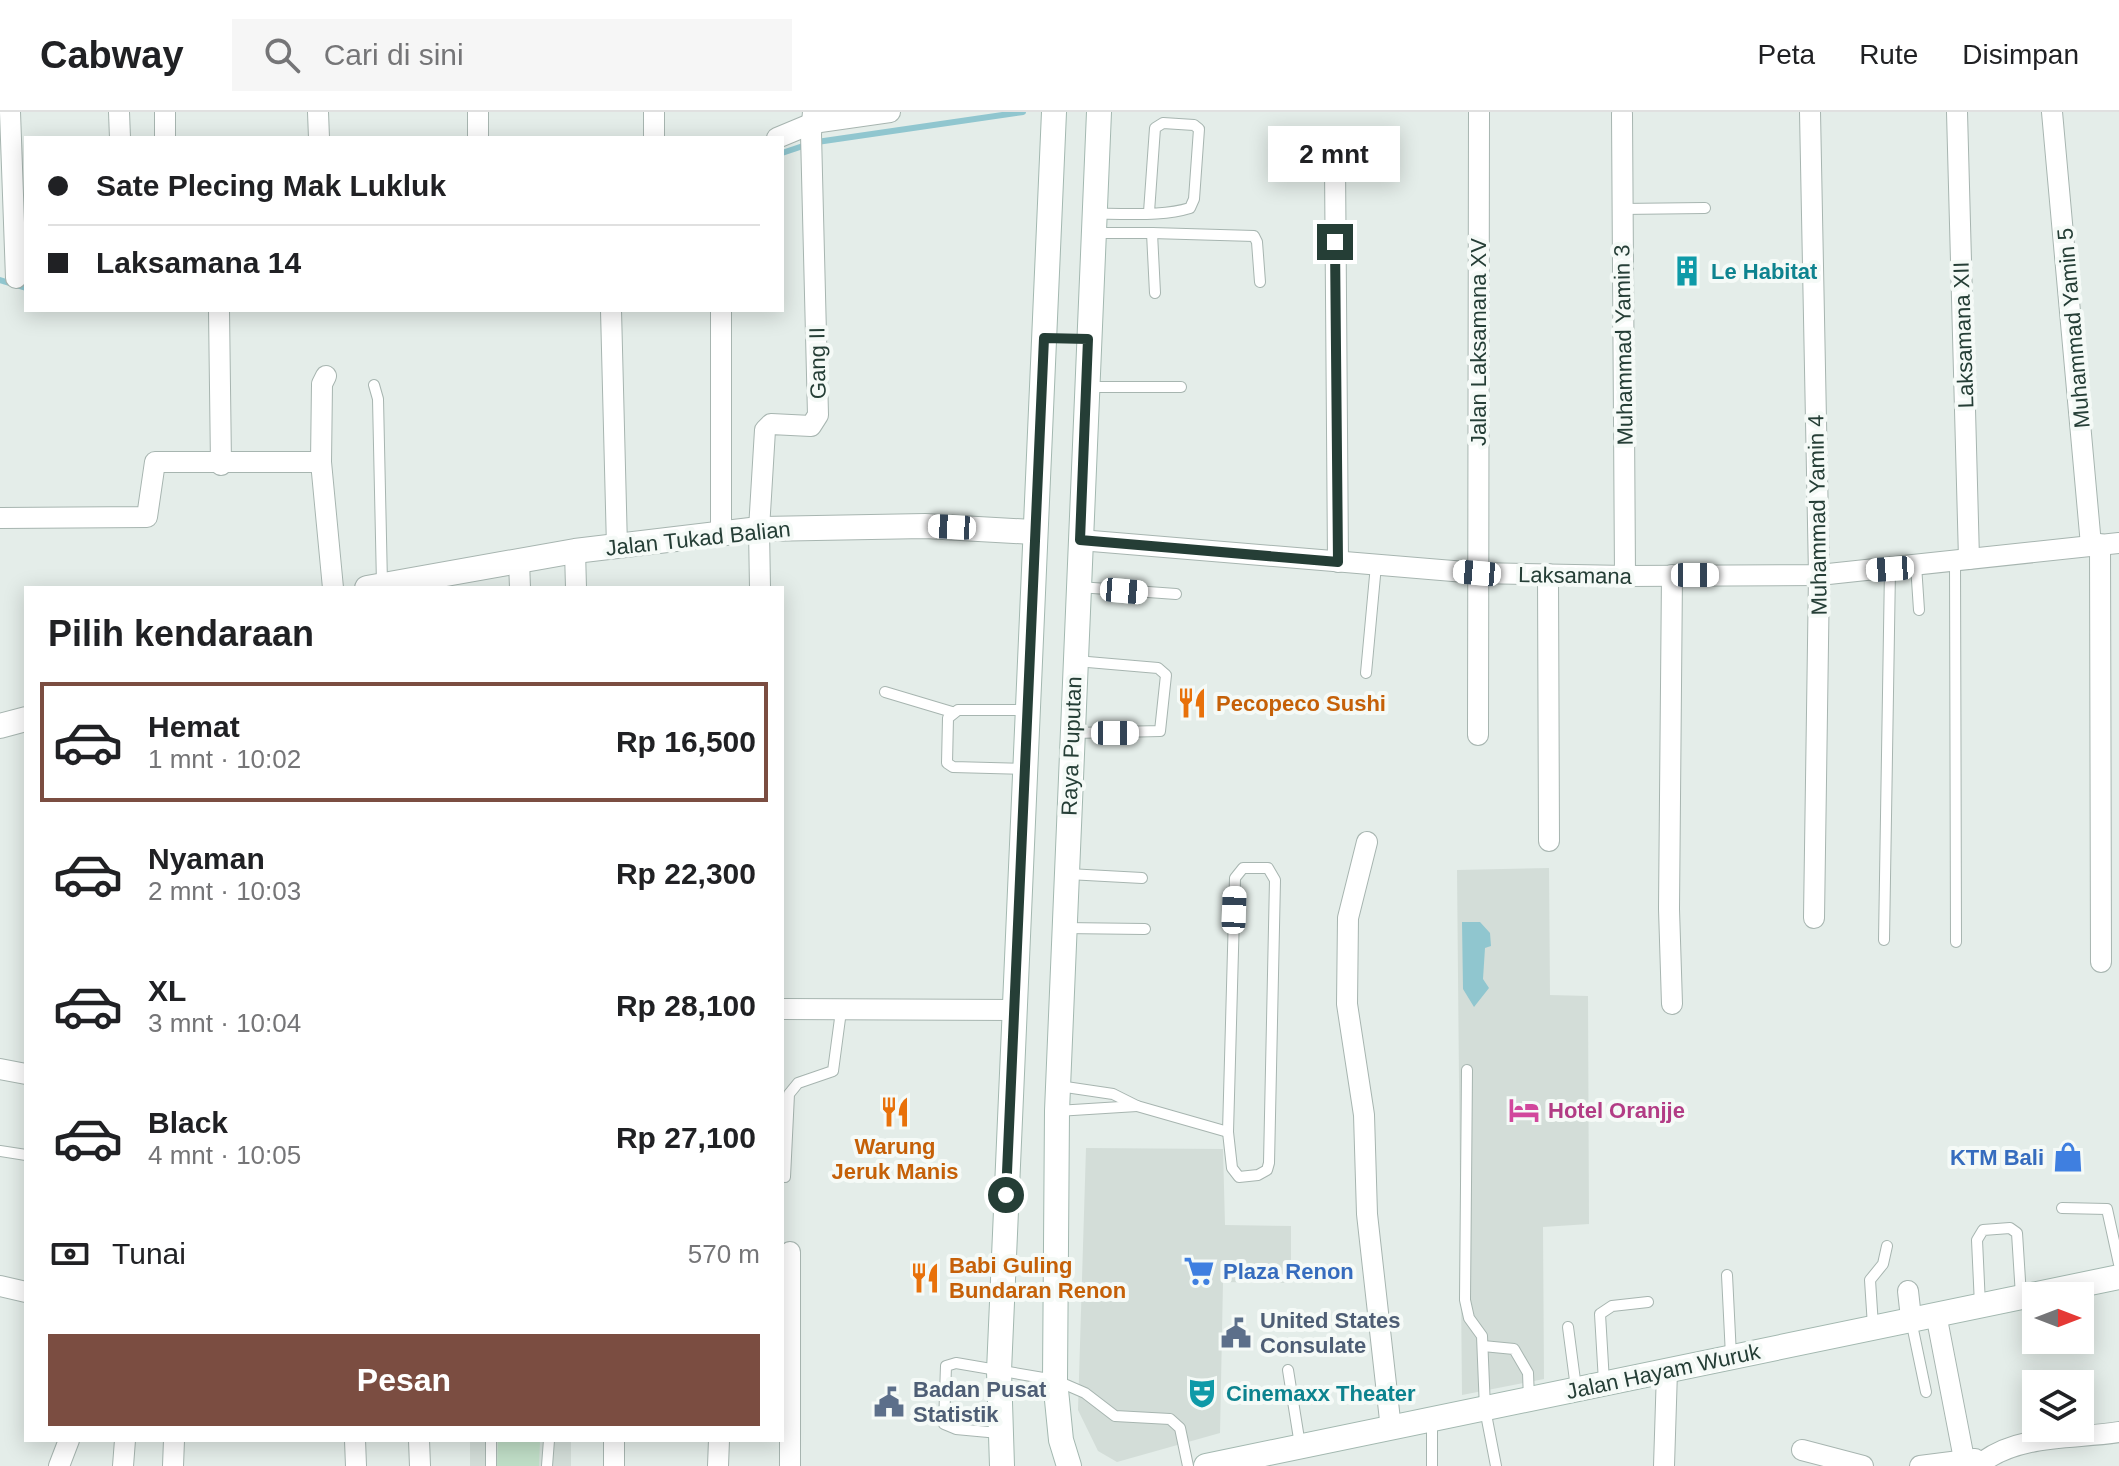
<!DOCTYPE html>
<html lang="id">
<meta charset="utf-8">
<style>
:root{--surface:#fff;--page:#f6f6f6;--text:#202124;--muted:#757577;--line:#e0e0e0;--accent:#7b4d41}
body{margin:0;font-family:Helvetica,sans-serif;background:var(--page);color:var(--text);height:100vh;display:flex;flex-direction:column;font-size:30px;white-space:nowrap}
*{box-sizing:border-box;margin:0}
p{font-size:26px;color:var(--muted)}
.icon{flex:none;width:44px;height:44px;fill:none;stroke:currentColor;stroke-width:2;stroke-linecap:round;stroke-linejoin:round}
.map{position:relative;flex:1;overflow:hidden}
.panel{position:absolute;left:24px;top:474px;width:760px;height:856px;display:flex;flex-direction:column;background:var(--surface);border-radius:0px;box-shadow:0 4px 20px #0003}
.panel>*{flex:none}
.banner{position:absolute;left:24px;top:24px;width:760px;height:176px;border-radius:0px;box-shadow:0 4px 20px #0003;display:grid;align-content:center;height:176px;padding:0 24px;background:var(--surface)}
.needle{width:52px;rotate:90deg}
.controls{position:absolute;left:2022px;top:1170px;display:grid;gap:16px}
.controls a{display:grid;place-items:center;width:72px;height:72px;border-radius:0px;background:var(--surface);box-shadow:0 4px 20px #0003;font-size:40px}
.end{position:absolute;width:36px;height:36px;margin:-18px;border:10px solid #253e36;background:#fff;box-shadow:0 0 0 4px #fff}
.from{border-radius:50%}
.bubble{position:absolute;height:56px;border-radius:0px;background:var(--surface);box-shadow:0 4px 20px #0003;font-size:26px;font-weight:700;line-height:56px;text-align:center}
.car{position:absolute;width:24px;height:48px;margin:-24px -12px;border-radius:10px;box-shadow:0 0 6px 2px #0007;background:linear-gradient(#fff 24%,#345 0 40%,#fff 0 76%,#345 0 86%,#fff 0)}
.banner b{display:flex;align-items:center;gap:28px;height:76px;font-size:30px}
.banner b+b{border-top:2px solid var(--line)}
.banner i{width:20px;height:20px;background:var(--text)}
ul{padding:0;list-style:none}
li{display:flex;align-items:center;gap:24px;height:120px;margin:0 16px 12px;padding:0 8px;border:4px solid transparent;border-radius:0px}
li div{flex:1}
li b{display:block;font-size:30px}
li em{font-style:normal;font-weight:700}
li.on{border-color:var(--accent)}
li>.icon{width:72px;height:72px;stroke-width:1.5}
h2{padding:0 24px;font-size:36px;line-height:96px}
.pay{display:flex;align-items:center;gap:20px;height:88px;padding:0 24px;font-size:30px}
.pay p{margin-inline-start:auto}
.action{display:flex;gap:16px;margin-top:auto;padding:16px 24px}
.action a{flex:1;height:92px;border-radius:0px;background:var(--accent);color:#fff;font-size:32px;font-weight:700;line-height:92px;text-align:center}
header{display:flex;align-items:center;gap:48px;box-sizing:border-box;height:112px;padding:0 40px;background:var(--surface);border-bottom:2px solid var(--line)}
header strong{font-size:38px}
nav{display:flex;gap:44px;margin-inline-start:auto;font-size:28px}
.search{width:560px;height:72px;background:var(--page);display:flex;align-items:center;gap:20px;box-sizing:border-box;padding:0 28px;border-radius:0px;color:var(--muted);font-size:30px}
.map>svg:first-child{display:block}
.built{fill:#d3ddd8}
.green{fill:#bfddc6}
.water{fill:#90c6cf}
.lines{fill:none;stroke-linecap:round;stroke-linejoin:round}
.stream{stroke:#90c6cf;stroke-width:6}
.service-casing{stroke:#a7b5b0;stroke-width:12}
.minor-casing{stroke:#a7b5b0;stroke-width:22}
.tertiary-casing{stroke:#a7b5b0;stroke-width:26}
.secondary-casing{stroke:#a3b8b0;stroke-width:26}
.service{stroke:#fff;stroke-width:10}
.minor{stroke:#fff;stroke-width:20}
.tertiary{stroke:#fff;stroke-width:24}
.secondary{stroke:#fff;stroke-width:24}
.route{stroke:#253e36;stroke-width:10}
.labels{text-anchor:middle;stroke-width:8;stroke-linejoin:round;paint-order:stroke}
.culture-label{font-size:22px;font-weight:bold;fill:#0d838f;stroke:#f5faf7;text-anchor:start}
.street-label{font-size:22px;fill:#253e36;stroke:#f5faf7}
.food-label{font-size:22px;font-weight:bold;fill:#c56008;stroke:#f5faf7;text-anchor:start}
.hotel-label{font-size:22px;font-weight:bold;fill:#b23c85;stroke:#f5faf7;text-anchor:start}
.shop-label{font-size:22px;font-weight:bold;fill:#366cbe;stroke:#f5faf7;text-anchor:end}
.service-label{font-size:22px;font-weight:bold;fill:#4e5e75;stroke:#f5faf7;text-anchor:start}
</style>
<header>
<strong>Cabway</strong>
<div class="search"><svg class="icon" aria-label="search" viewBox="0 0 24 24"><circle cx="10" cy="10" r="6"/><path d="M15 15l6 6"/></svg>Cari di sini</div>
<nav><a>Peta</a><a>Rute</a><a>Disimpan</a></nav>
</header>
<div class="map">
<svg width="2119" height="1354" viewBox="0 0 2119 1354">
<rect width="100%" height="100%" fill="#e4ede9"/>
<g class="built">
<polygon points="1549,756 1550,883 1588,884 1589,1112 1543,1115 1544,1267 1462,1283 1457,758"/>
<polygon points="1086,1036 1223,1037 1225,1113 1291,1114 1291,1171 1223,1170 1220,1321 1117,1350 1098,1339 1078,1298"/>
<rect x="470" y="1328" width="101" height="26"/>
</g>
<polygon class="green" points="498,1328 540,1328 539,1354 497,1354"/>
<polygon class="water" points="1462,810 1480,810 1490,821 1491,834 1485,836 1483,867 1489,876 1474,895 1463,877"/>
<g class="lines">
<g class="stream">
<polyline points="817,30 1023,0"/>
<polyline points="782,41 806,33"/>
<polyline points="0,168 26,176"/>
</g>
<g class="service-casing">
<g id="service">
<polyline points="1621,97 1705,96"/>
<path d="M1095 102C1125 101 1161 105 1190 96L1194 87 1199 17 1194 13 1163 11 1155 16 1149 100"/>
<polyline points="1094,121 1152,121 1155,181"/>
<polyline points="1152,121 1254,124 1257,130 1260,170"/>
<polyline points="374,273 378,287 382,472"/>
<polyline points="1088,275 1181,275"/>
<polyline points="1955,449 1956,830"/>
<polyline points="1916,453 1919,498"/>
<polyline points="1079,475 1176,482"/>
<polyline points="1366,561 1376,453"/>
<polyline points="885,580 952,600"/>
<polyline points="1074,621 1160,619 1166,563 1158,556 1076,549"/>
<polyline points="1023,657 953,655 947,651 948,606 958,598 1026,598"/>
<polygon points="1243,756 1268,756 1275,768 1269,1051 1267,1058 1258,1063 1239,1065 1232,1056 1228,1020 1235,766"/>
<polyline points="1068,762 1142,766"/>
<polyline points="1063,816 1145,817"/>
<polyline points="1884,828 1890,457"/>
<polyline points="1467,958 1465,1188 1469,1206 1482,1224 1485,1297 1496,1354"/>
<polyline points="1059,974 1113,982 1137,994 1228,1020"/>
<polyline points="1057,999 1137,994"/>
<polyline points="0,1039 26,1043"/>
<polyline points="785,1065 789,982 798,971 833,959 841,899"/>
<polyline points="2062,1096 2107,1097 2119,1152"/>
<polyline points="1727,1163 1731,1244"/>
<polyline points="1980,1193 1977,1128 1983,1118 2010,1116 2017,1121 2021,1184"/>
<polyline points="1911,1208 1926,1280"/>
<polyline points="1873,1214 1870,1168 1883,1152 1887,1134"/>
<polyline points="1568,1215 1576,1276"/>
<polyline points="1483,1234 1514,1237 1528,1261 1529,1287"/>
<polyline points="1288,1258 1300,1333"/>
<polyline points="1604,1270 1600,1202 1612,1194 1648,1190"/>
<polyline points="999,1321 956,1317 944,1312 946,1254 956,1251 1055,1268 1085,1281 1115,1304 1170,1307 1180,1316 1188,1354"/>
<polyline points="491,1354 491,1328"/>
<polyline points="547,1354 549,1328"/>
<polyline points="1432,1354 1432,1309"/>
</g>
</g>
<g class="minor-casing">
<g id="minor">
<polyline points="10,0 16,166"/>
<polyline points="119,0 120,26"/>
<polyline points="165,0 165,26"/>
<polyline points="318,0 319,26"/>
<polyline points="478,0 478,26"/>
<polyline points="1810,0 1819,463 1814,806"/>
<polyline points="1957,0 1969,447"/>
<polyline points="2052,0 2091,433"/>
<polyline points="1622,2 1625,464"/>
<polyline points="654,26 654,0"/>
<polyline points="777,26 813,11 890,0"/>
<polyline points="1335,52 1338,450"/>
<polyline points="219,198 221,353"/>
<polyline points="611,198 617,435"/>
<polyline points="721,198 721,420"/>
<polyline points="326,264 322,272 321,350 333,476"/>
<polyline points="1,406 147,405 155,350 321,350"/>
<polyline points="1080,428 1477,461 1625,464 1819,463 2119,431"/>
<polyline points="2100,432 2101,850"/>
<polyline points="575,439 576,476"/>
<polyline points="519,449 520,476"/>
<polyline points="1548,462 1549,729"/>
<polyline points="1672,463 1669,797 1672,892"/>
<polyline points="760,476 759,417 765,318 771,312 811,314 818,303 811,22 813,0"/>
<polyline points="1478,623 1479,0"/>
<polyline points="1367,730 1348,806 1347,892 1364,1003 1367,1102 1391,1317"/>
<polyline points="782,897 1015,898"/>
<polyline points="0,957 26,962"/>
<polyline points="790,1140 790,1354"/>
<polyline points="0,1174 26,1180"/>
<polyline points="1908,1179 1911,1206"/>
<polyline points="1936,1202 1964,1347"/>
<polyline points="355,1328 356,1354"/>
<polyline points="419,1328 420,1354"/>
<polyline points="614,1328 614,1354"/>
<polyline points="1802,1338 1863,1354"/>
<path d="M1984 1349C2021 1322 2075 1327 2119 1320"/>
<polyline points="59,1354 69,1328"/>
<polyline points="123,1354 125,1328"/>
<polyline points="173,1354 174,1328"/>
<polyline points="718,1354 719,1328"/>
<polyline points="1664,1354 1667,1259"/>
<polyline points="1920,1354 1975,1347"/>
</g>
</g>
<g class="tertiary-casing">
<g id="tertiary">
<polyline points="367,476 575,439 759,417 925,414 1033,420"/>
<polyline points="0,614 26,607"/>
</g>
</g>
<g class="secondary-casing">
<g id="secondary">
<polyline points="1002,1354 999,1259 1054,0"/>
<polyline points="1069,1354 1061,1328 1055,1268 1057,999 1099,0"/>
<polyline points="1206,1354 2119,1165"/>
</g>
</g>
<use href="#service" class="service"/>
<use href="#minor" class="minor"/>
<use href="#tertiary" class="tertiary"/>
<use href="#secondary" class="secondary"/>
</g>
<g class="lines">
<polyline class="route" points="1006,1083 1044,226 1088,227 1080,428 1338,450 1335,130"/>
</g>
<defs>
<g id="building-bare" transform="scale(2.4)"><path d="M-4-6H4V6H1V3H-1V6H-4ZM-2.5-4.3h1.7v1.8h-1.7ZM.8-4.3h1.7v1.8H.8ZM-2.5-1h1.7V.8h-1.7ZM.8-1h1.7V.8H.8Z" fill="#0f9aa8" stroke="#f5faf7" stroke-width="2.5" paint-order="stroke"/></g>
<g id="restaurant-bare" transform="scale(2.4)"><path d="M-5-6h1v4h1v-4h1v4h1v-4h1v5L-1.5 .5V6h-2V.5L-5-1ZM5-6V6H3V1.5H1.5Q1.5-4 5-6Z" fill="#e8710a" stroke="#f5faf7" stroke-width="2.5" paint-order="stroke"/></g>
<g id="hotel-bare" transform="scale(2.4)"><path d="M-6-4.5h1.5V1H6V5H4.5V3h-9V5H-6ZM-4 0a1.8 1.8 0 1 1 3.6 0ZM.5 0V-2.5h3Q6-2.5 6 0Z" fill="#d1479c" stroke="#f5faf7" stroke-width="2.5" paint-order="stroke"/></g>
<g id="shop-bare" transform="scale(2.4)"><path d="M-5-2.5h2.3a2.7 3.5 0 0 1 5.4 0H5L5.5 6h-11ZM-1.5-2.5h3a1.5 2.3 0 0 0-3 0Z" fill="#3f7fe0" stroke="#f5faf7" stroke-width="2.5" paint-order="stroke"/></g>
<g id="supermarket-bare" transform="scale(2.4)"><path d="M-6-5.5h2.5l.6 2H6L4.5 2H-2.5L-4.4-4H-6ZM-1.5 3.2a1.3 1.3 0 1 0 .1 0ZM3 3.2a1.3 1.3 0 1 0 .1 0Z" fill="#3f7fe0" stroke="#f5faf7" stroke-width="2.5" paint-order="stroke"/></g>
<g id="civic-bare" transform="scale(2.4)"><path d="M-.6-6.5H3V-4.5H.6V-3L4-1V1h2V6H-6V1h2V-1L-.6-3ZM-1.2 2.5V6h2.4V2.5Z" fill="#5c6f8a" stroke="#f5faf7" stroke-width="2.5" paint-order="stroke"/></g>
<g id="theatre-bare" transform="scale(2.4)"><path d="M-5-5.5Q0-4 5-5.5V0Q5 5 0 6Q-5 5-5 0ZM-3.3-2.5H-1v1.5H-3.3ZM1-2.5H3.3v1.5H1ZM-2.8 1Q0 5.5 2.8 1Z" fill="#0f9aa8" stroke="#f5faf7" stroke-width="2.5" paint-order="stroke"/></g>
</defs>
<g fill-rule="evenodd">
<use href="#building-bare" x="1687" y="159"/>
<use href="#restaurant-bare" x="1192" y="591"/>
<use href="#hotel-bare" x="1524" y="998"/>
<use href="#restaurant-bare" x="895" y="1000"/>
<use href="#shop-bare" x="2068" y="1045"/>
<use href="#supermarket-bare" x="1199" y="1159"/>
<use href="#restaurant-bare" x="925" y="1166"/>
<use href="#civic-bare" x="1236" y="1221"/>
<use href="#theatre-bare" x="1202" y="1281"/>
<use href="#civic-bare" x="889" y="1290"/>
</g>
<g class="labels">
<g class="culture-label">
<text x="1711" y="167">Le Habitat</text>
<text x="1226" y="1289">Cinemaxx Theater</text>
</g>
<g class="street-label">
<text transform="translate(2073 216) rotate(-95)" y="8">Muhammad Yamin 5</text>
<text transform="translate(1963 223) rotate(-92)" y="8">Laksamana XII</text>
<text transform="translate(1478 230) rotate(-90)" y="8">Jalan Laksamana XV</text>
<text transform="translate(1623 233) rotate(-91)" y="8">Muhammad Yamin 3</text>
<text transform="translate(817 251) rotate(-91)" y="8">Gang II</text>
<text transform="translate(1817 403) rotate(-91)" y="8">Muhammad Yamin 4</text>
<text transform="translate(698 426) rotate(-6)" y="8">Jalan Tukad Balian</text>
<text transform="translate(1575 463) rotate(1)" y="8">Laksamana</text>
<text transform="translate(1071 634) rotate(-88)" y="8">Raya Puputan</text>
<text transform="translate(1663 1259) rotate(-12)" y="8">Jalan Hayam Wuruk</text>
</g>
<g class="food-label">
<text x="1216" y="599">Pecopeco Sushi</text>
<text x="895" y="1042" text-anchor="middle">Warung<tspan x="895" dy="25">Jeruk Manis</tspan></text>
<text x="949" y="1161">Babi Guling<tspan x="949" dy="25">Bundaran Renon</tspan></text>
</g>
<g class="hotel-label">
<text x="1548" y="1006">Hotel Oranjje</text>
</g>
<g class="shop-label">
<text x="2044" y="1053">KTM Bali</text>
<text x="1223" y="1167" text-anchor="start">Plaza Renon</text>
</g>
<g class="service-label">
<text x="1260" y="1216">United States<tspan x="1260" dy="25">Consulate</tspan></text>
<text x="913" y="1285">Badan Pusat<tspan x="913" dy="25">Statistik</tspan></text>
</g>
</g>
</svg>
<div class="controls">
<a><svg class="needle" viewBox="-14 -14 28 28"><path d="M0-13l5 13h-10z" fill="#e53935"/><path d="M0 13l5-13h-10z" fill="#757577"/></svg></a>
<a><svg class="icon" aria-label="layers" viewBox="0 0 24 24"><path d="M12 4l9 5-9 5-9-5zM3 14l9 5 9-5"/></svg></a>
</div>
<i class="end from" style="left:1006px;top:1083px"></i>
<i class="end" style="left:1335px;top:130px"></i>
<div class="bubble" style="left:1268px;top:14px;width:132px">2 mnt</div>
<i class="car" style="left:952px;top:415px;rotate:273deg"></i>
<i class="car" style="left:1890px;top:457px;rotate:266deg"></i>
<i class="car" style="left:1477px;top:461px;rotate:275deg"></i>
<i class="car" style="left:1695px;top:463px;rotate:90deg"></i>
<i class="car" style="left:1124px;top:479px;rotate:95deg"></i>
<i class="car" style="left:1115px;top:621px;rotate:90deg"></i>
<i class="car" style="left:1234px;top:798px;rotate:2deg"></i>
<div class="banner">
<b><i class="from"></i>Sate Plecing Mak Lukluk</b>
<b><i></i>Laksamana 14</b>
</div>
<section class="panel">
<h2>Pilih kendaraan</h2>
<ul>
<li class="on"><svg class="icon" aria-label="car" viewBox="0 0 24 24"><path d="M5 17H2v-5l4-1 3-4h7l3 4 3 1v5h-3M9 17h6M6 11h13"/><circle cx="7" cy="17" r="2"/><circle cx="17" cy="17" r="2"/></svg><div><b>Hemat</b><p>1 mnt · 10:02</p></div><em>Rp 16,500</em></li>
<li><svg class="icon" aria-label="car" viewBox="0 0 24 24"><path d="M5 17H2v-5l4-1 3-4h7l3 4 3 1v5h-3M9 17h6M6 11h13"/><circle cx="7" cy="17" r="2"/><circle cx="17" cy="17" r="2"/></svg><div><b>Nyaman</b><p>2 mnt · 10:03</p></div><em>Rp 22,300</em></li>
<li><svg class="icon" aria-label="car" viewBox="0 0 24 24"><path d="M5 17H2v-5l4-1 3-4h7l3 4 3 1v5h-3M9 17h6M6 11h13"/><circle cx="7" cy="17" r="2"/><circle cx="17" cy="17" r="2"/></svg><div><b>XL</b><p>3 mnt · 10:04</p></div><em>Rp 28,100</em></li>
<li><svg class="icon" aria-label="car" viewBox="0 0 24 24"><path d="M5 17H2v-5l4-1 3-4h7l3 4 3 1v5h-3M9 17h6M6 11h13"/><circle cx="7" cy="17" r="2"/><circle cx="17" cy="17" r="2"/></svg><div><b>Black</b><p>4 mnt · 10:05</p></div><em>Rp 27,100</em></li>
</ul>
<div class="pay"><svg class="icon" aria-label="cash" viewBox="0 0 24 24"><path d="M3 7h18v10H3z"/><circle cx="12" cy="12" r="2"/></svg>Tunai<p>570 m</p></div>
<div class="action"><a>Pesan</a></div>
</section>
</div>
